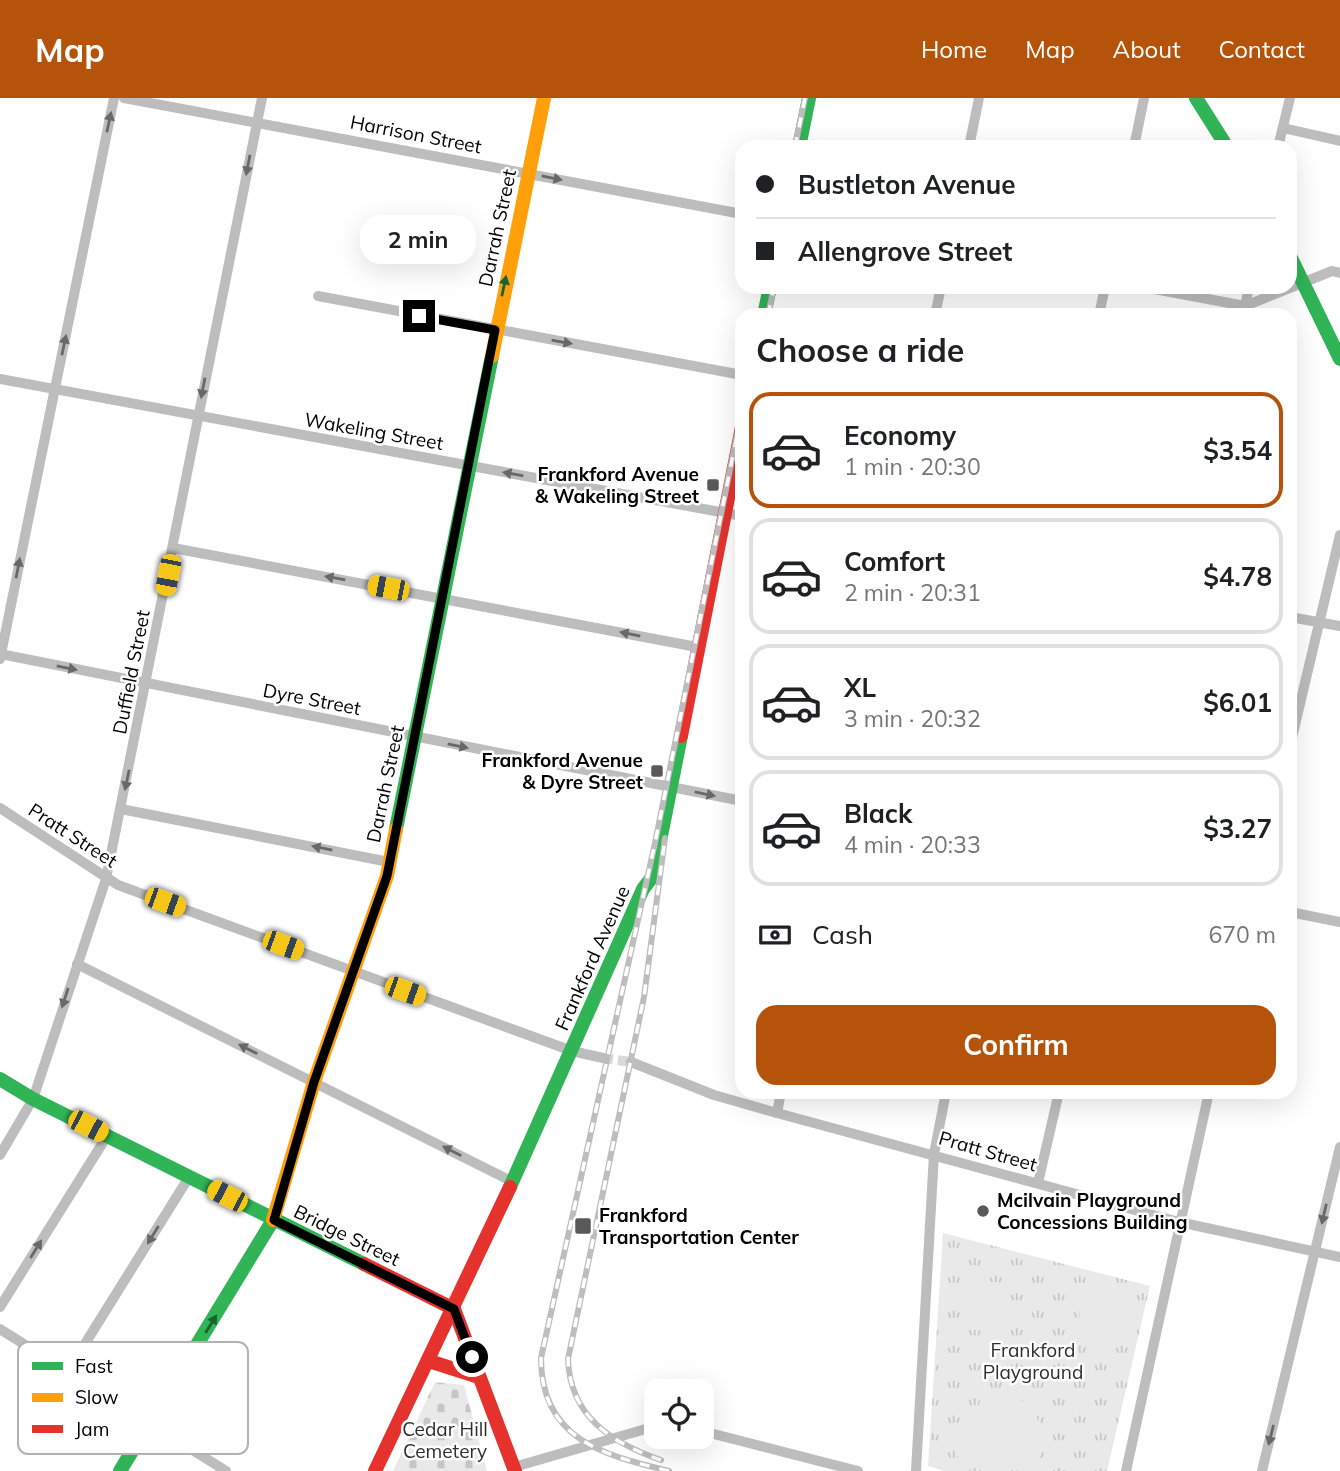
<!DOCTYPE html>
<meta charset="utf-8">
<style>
:root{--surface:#fff;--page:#f2f2f2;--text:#202124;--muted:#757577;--line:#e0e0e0;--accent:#b45309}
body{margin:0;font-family:Mulish,sans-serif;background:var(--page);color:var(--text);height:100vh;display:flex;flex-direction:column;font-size:26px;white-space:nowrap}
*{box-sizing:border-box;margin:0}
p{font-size:23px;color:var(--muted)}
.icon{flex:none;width:38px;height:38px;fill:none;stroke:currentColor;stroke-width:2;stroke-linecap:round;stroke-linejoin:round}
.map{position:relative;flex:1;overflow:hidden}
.drawer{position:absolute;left:735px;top:210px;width:562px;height:791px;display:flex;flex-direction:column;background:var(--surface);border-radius:21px;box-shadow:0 7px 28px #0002}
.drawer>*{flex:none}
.hud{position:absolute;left:735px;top:42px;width:562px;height:154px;border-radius:21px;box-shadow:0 7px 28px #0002;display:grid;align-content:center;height:154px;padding:0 21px;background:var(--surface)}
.tools{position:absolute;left:644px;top:1281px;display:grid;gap:14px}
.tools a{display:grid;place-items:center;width:70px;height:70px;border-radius:14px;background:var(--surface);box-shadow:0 7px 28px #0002;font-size:35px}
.end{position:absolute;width:32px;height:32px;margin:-16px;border:9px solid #000;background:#fff;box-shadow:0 0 0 4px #fff}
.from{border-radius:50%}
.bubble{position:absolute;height:49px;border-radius:21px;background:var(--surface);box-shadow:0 7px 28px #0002;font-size:23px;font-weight:700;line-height:49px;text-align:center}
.car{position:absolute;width:21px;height:42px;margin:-21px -10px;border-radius:9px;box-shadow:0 0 5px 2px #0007;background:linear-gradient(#f5c518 24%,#345 0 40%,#f5c518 0 76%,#345 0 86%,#f5c518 0)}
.hud b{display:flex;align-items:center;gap:24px;height:66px;font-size:26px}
.hud b+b{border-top:2px solid var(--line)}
.hud i{width:18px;height:18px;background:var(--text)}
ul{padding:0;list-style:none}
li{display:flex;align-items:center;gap:21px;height:116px;margin:0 14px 10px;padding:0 7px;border:4px solid var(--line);border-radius:21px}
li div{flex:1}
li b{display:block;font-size:26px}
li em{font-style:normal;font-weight:700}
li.selected{border-color:var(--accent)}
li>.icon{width:63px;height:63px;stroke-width:1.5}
h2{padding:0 21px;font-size:32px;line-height:84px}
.pay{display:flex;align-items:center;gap:18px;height:77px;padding:0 21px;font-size:26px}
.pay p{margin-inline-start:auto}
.action{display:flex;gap:14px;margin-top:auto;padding:14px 21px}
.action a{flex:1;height:80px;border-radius:21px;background:var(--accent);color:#fff;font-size:28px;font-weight:700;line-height:80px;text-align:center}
header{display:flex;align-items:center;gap:42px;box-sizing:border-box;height:98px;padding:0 35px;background:var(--accent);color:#fff}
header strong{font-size:33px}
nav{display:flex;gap:38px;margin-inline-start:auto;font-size:24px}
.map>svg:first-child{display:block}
.cemetery{fill:url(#cemetery-stones)}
.park{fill:url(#park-tufts)}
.pitch{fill:#e9e9e9}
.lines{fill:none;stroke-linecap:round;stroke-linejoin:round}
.street-tunnel{stroke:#d9d9d9;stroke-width:10;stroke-dasharray:10 5;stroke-linecap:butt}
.street{stroke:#bdbdbd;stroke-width:10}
.fast{stroke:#30b455;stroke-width:14}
.slow{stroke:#ff9f0a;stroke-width:14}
.jam{stroke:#e5322d;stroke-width:14}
.rail-casing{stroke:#bdbdbd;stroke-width:6}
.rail{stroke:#fff;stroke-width:3.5;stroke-dasharray:10;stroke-linecap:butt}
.oneway{fill:#686868}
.oneway2{fill:#1a632f}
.route{stroke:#000;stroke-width:9}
.poi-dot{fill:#595959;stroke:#fff;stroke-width:2.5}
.labels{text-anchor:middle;stroke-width:5;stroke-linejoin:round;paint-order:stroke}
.street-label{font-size:19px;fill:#000;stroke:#fff}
.poi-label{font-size:19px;font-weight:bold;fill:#000;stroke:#fff;text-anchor:end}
.park-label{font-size:19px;fill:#2e2e2e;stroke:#fff}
.key{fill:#fff;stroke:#b2b2b2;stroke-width:2}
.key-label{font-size:19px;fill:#000}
</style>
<header>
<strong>Map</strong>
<nav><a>Home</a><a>Map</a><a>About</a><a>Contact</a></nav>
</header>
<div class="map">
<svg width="1340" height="1373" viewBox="0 0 1340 1373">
<defs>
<pattern id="cemetery-stones" width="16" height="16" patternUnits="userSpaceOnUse" patternTransform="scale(1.75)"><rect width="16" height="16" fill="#e9e9e9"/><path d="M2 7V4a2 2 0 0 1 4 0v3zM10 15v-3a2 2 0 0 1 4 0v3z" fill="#c6c6c6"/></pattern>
<pattern id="park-tufts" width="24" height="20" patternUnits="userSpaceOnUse" patternTransform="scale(1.75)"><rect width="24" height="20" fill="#e9e9e9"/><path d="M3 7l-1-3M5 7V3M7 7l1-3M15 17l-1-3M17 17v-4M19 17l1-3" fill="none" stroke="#c6c6c6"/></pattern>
</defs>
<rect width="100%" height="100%" fill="#fff"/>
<polygon class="cemetery" points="435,1284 464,1287 487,1373 393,1373"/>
<polygon class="park" points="943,1135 1150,1188 1107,1373 944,1373 928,1368"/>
<g class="pitch">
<polygon points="966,1182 1008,1185 1006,1208 964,1204"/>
<polygon points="1092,1195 1134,1197 1137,1203 1132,1209 1122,1244 1100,1247 1080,1229 1079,1210"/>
<polygon points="963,1208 1005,1211 1003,1234 961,1231"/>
<path d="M991 1293C1034 1291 1066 1352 1023 1373 1001 1373 982 1358 959 1362L955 1352 964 1347 982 1298Z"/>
</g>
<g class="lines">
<polyline class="street-tunnel" points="603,960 631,964"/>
<g class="street">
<polyline points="124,0 742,116"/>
<polyline points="1283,30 1340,43"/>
<polyline points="969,49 979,0"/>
<polyline points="1134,49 1144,0"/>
<polyline points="1278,49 1290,0"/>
<polyline points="1144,189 1245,208 1332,173 1340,175"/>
<polyline points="318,198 742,277"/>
<polyline points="1245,208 1249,189"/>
<polyline points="935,217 941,189"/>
<polyline points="1099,217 1105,189"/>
<polyline points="0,281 742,418"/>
<polyline points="173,450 697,549"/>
<polyline points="1290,519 1340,528"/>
<polyline points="0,556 742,703"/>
<polyline points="0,561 114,0"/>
<polyline points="1290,648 1340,437"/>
<polyline points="0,710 118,787 572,953 603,960"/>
<polyline points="121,711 389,764"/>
<polyline points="1290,814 1340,824"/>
<polyline points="77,866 513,1084"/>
<polyline points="631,964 714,997 777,1015 1179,1124 1340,1159"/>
<polyline points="777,1015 781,994"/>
<polyline points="0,1057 33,1001 106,781 262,0"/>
<polyline points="1038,1085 1059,994"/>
<polyline points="0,1209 107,1038"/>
<polyline points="0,1231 226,1373"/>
<polyline points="68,1273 189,1079"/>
<polyline points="702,1333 858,1373"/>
<polyline points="514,1369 656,1328"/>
<polyline points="916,1373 934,1056 946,994"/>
<polyline points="1126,1373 1209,994"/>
<polyline points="1262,1373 1340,1049"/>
</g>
<g class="fast">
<polyline points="1196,0 1227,49"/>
<polyline points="799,49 809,0"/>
<polyline points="1290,158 1340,261"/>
<polyline points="764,217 770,189"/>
<polyline points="396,731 492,258"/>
<polyline points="0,981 33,1001 364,1166"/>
<polyline points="510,1089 643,791 653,778 681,638"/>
<polyline points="120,1373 273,1122"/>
</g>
<g class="slow">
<polyline points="492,258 544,0"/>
<polyline points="273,1122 314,984 387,778 396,731"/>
</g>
<g class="jam">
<polyline points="681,638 742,329"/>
<polyline points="364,1166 454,1211"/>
<polyline points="454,1211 515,1373"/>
<polyline points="429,1263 479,1279"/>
<polyline points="375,1373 510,1089"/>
</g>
<g class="rail-casing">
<g id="rail">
<polyline points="795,49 805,0"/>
<polyline points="768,217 774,189"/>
<path d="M661 1362C612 1345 570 1319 568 1261L644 899 665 740"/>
<path d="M669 1373C604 1357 541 1342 541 1260L655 745 742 312"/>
</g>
</g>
<use href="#rail" class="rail"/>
</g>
<defs><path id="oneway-solid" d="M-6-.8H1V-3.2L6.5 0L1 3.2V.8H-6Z" transform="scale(1.75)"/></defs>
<g class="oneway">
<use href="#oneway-solid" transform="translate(109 24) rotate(-78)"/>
<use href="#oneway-solid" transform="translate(248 67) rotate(101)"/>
<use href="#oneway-solid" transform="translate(552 80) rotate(11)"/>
<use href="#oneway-solid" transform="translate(562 244) rotate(10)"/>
<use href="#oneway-solid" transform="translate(64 247) rotate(-78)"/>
<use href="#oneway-solid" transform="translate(203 290) rotate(101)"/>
<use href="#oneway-solid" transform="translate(513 376) rotate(-170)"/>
<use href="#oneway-solid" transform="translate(18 470) rotate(-79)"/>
<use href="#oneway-solid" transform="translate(335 480) rotate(-170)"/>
<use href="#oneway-solid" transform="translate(630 536) rotate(-169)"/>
<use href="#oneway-solid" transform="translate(67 570) rotate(11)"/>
<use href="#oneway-solid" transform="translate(458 648) rotate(11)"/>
<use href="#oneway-solid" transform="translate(127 682) rotate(102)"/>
<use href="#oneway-solid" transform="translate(705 696) rotate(11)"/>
<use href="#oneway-solid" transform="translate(322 750) rotate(-169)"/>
<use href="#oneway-solid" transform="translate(65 900) rotate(108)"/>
<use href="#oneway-solid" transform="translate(248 951) rotate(-153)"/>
<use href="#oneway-solid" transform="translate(452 1053) rotate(-153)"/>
<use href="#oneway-solid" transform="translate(1324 1116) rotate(103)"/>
<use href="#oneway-solid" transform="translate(153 1137) rotate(122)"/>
<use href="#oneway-solid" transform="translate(36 1151) rotate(-58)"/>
<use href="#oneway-solid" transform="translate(1271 1337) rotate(104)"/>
</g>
<g class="oneway2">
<use href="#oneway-solid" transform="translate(504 188) rotate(-78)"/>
<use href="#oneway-solid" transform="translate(211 1226) rotate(-58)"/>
</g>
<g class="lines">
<polyline class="route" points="419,218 495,232 387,778 314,984 274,1122 454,1211 472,1259"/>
</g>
<g class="poi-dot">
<rect x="706" y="380" width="14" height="14" rx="3.5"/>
<rect x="650" y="666" width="14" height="14" rx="3.5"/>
<circle cx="983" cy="1113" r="7"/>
<rect x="574" y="1119" width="18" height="18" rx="3.5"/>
</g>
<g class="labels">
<g class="street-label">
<text transform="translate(416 36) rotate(11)" y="7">Harrison Street</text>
<text transform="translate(497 130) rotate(-78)" y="7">Darrah Street</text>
<text transform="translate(374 333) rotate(10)" y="7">Wakeling Street</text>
<text transform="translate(131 574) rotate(-79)" y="7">Duffield Street</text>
<text transform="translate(312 601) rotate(11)" y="7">Dyre Street</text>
<text transform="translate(385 686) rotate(-78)" y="7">Darrah Street</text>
<text transform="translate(73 737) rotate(33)" y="7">Pratt Street</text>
<text transform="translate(592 860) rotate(-66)" y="7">Frankford Avenue</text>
<text transform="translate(988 1053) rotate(16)" y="7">Pratt Street</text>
<text transform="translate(347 1137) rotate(26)" y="7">Bridge Street</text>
</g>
<g class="poi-label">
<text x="699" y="383">Frankford Avenue<tspan x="699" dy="22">&amp; Wakeling Street</tspan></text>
<text x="643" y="669">Frankford Avenue<tspan x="643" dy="22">&amp; Dyre Street</tspan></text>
<text x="997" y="1109" text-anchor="start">Mcilvain Playground<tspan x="997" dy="22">Concessions Building</tspan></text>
<text x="599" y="1124" text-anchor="start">Frankford<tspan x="599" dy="22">Transportation Center</tspan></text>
</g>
<g class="park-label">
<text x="1033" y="1259">Frankford<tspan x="1033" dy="22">Playground</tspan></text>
<text x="445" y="1338">Cedar Hill<tspan x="445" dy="22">Cemetery</tspan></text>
</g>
</g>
<rect x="18" y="1244" width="230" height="112" rx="10" class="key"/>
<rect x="32" y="1264" width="31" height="8" fill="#30b455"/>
<rect x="32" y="1295" width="31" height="9" fill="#ff9f0a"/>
<rect x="32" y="1327" width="31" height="8" fill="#e5322d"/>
<g class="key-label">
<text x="75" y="1275">Fast</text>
<text x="75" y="1306">Slow</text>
<text x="75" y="1338">Jam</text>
</g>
</svg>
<div class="tools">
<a><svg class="icon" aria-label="locate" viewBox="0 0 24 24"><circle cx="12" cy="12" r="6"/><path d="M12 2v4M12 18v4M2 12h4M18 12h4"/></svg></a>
</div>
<i class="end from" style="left:472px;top:1259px"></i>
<i class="end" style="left:419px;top:218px"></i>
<div class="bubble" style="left:360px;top:117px;width:116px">2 min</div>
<i class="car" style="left:168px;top:477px;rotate:191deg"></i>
<i class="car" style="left:388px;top:490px;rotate:281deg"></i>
<i class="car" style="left:165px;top:804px;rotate:110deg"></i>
<i class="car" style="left:283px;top:847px;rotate:110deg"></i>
<i class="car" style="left:405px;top:893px;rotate:110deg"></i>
<i class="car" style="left:88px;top:1028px;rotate:117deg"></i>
<i class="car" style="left:227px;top:1098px;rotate:297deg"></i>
<div class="hud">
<b><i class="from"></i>Bustleton Avenue</b>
<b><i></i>Allengrove Street</b>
</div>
<section class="drawer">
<h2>Choose a ride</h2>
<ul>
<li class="selected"><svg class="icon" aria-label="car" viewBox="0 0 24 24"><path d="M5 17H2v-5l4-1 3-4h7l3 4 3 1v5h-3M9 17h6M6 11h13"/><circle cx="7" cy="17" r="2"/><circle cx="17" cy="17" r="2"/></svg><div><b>Economy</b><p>1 min · 20:30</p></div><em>$3.54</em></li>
<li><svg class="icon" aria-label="car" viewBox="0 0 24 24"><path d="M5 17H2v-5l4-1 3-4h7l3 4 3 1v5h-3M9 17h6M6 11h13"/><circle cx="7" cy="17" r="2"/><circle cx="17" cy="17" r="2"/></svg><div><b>Comfort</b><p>2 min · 20:31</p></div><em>$4.78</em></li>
<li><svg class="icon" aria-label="car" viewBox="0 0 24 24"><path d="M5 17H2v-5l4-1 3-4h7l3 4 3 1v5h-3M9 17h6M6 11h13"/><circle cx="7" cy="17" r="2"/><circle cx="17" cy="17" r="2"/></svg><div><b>XL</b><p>3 min · 20:32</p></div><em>$6.01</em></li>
<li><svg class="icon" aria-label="car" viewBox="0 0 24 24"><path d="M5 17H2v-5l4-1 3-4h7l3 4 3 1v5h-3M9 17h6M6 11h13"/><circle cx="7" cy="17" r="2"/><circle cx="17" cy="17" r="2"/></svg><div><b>Black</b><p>4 min · 20:33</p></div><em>$3.27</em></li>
</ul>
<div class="pay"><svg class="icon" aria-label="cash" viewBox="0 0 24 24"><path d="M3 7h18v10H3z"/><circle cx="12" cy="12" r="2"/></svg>Cash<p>670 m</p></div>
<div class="action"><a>Confirm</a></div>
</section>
</div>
